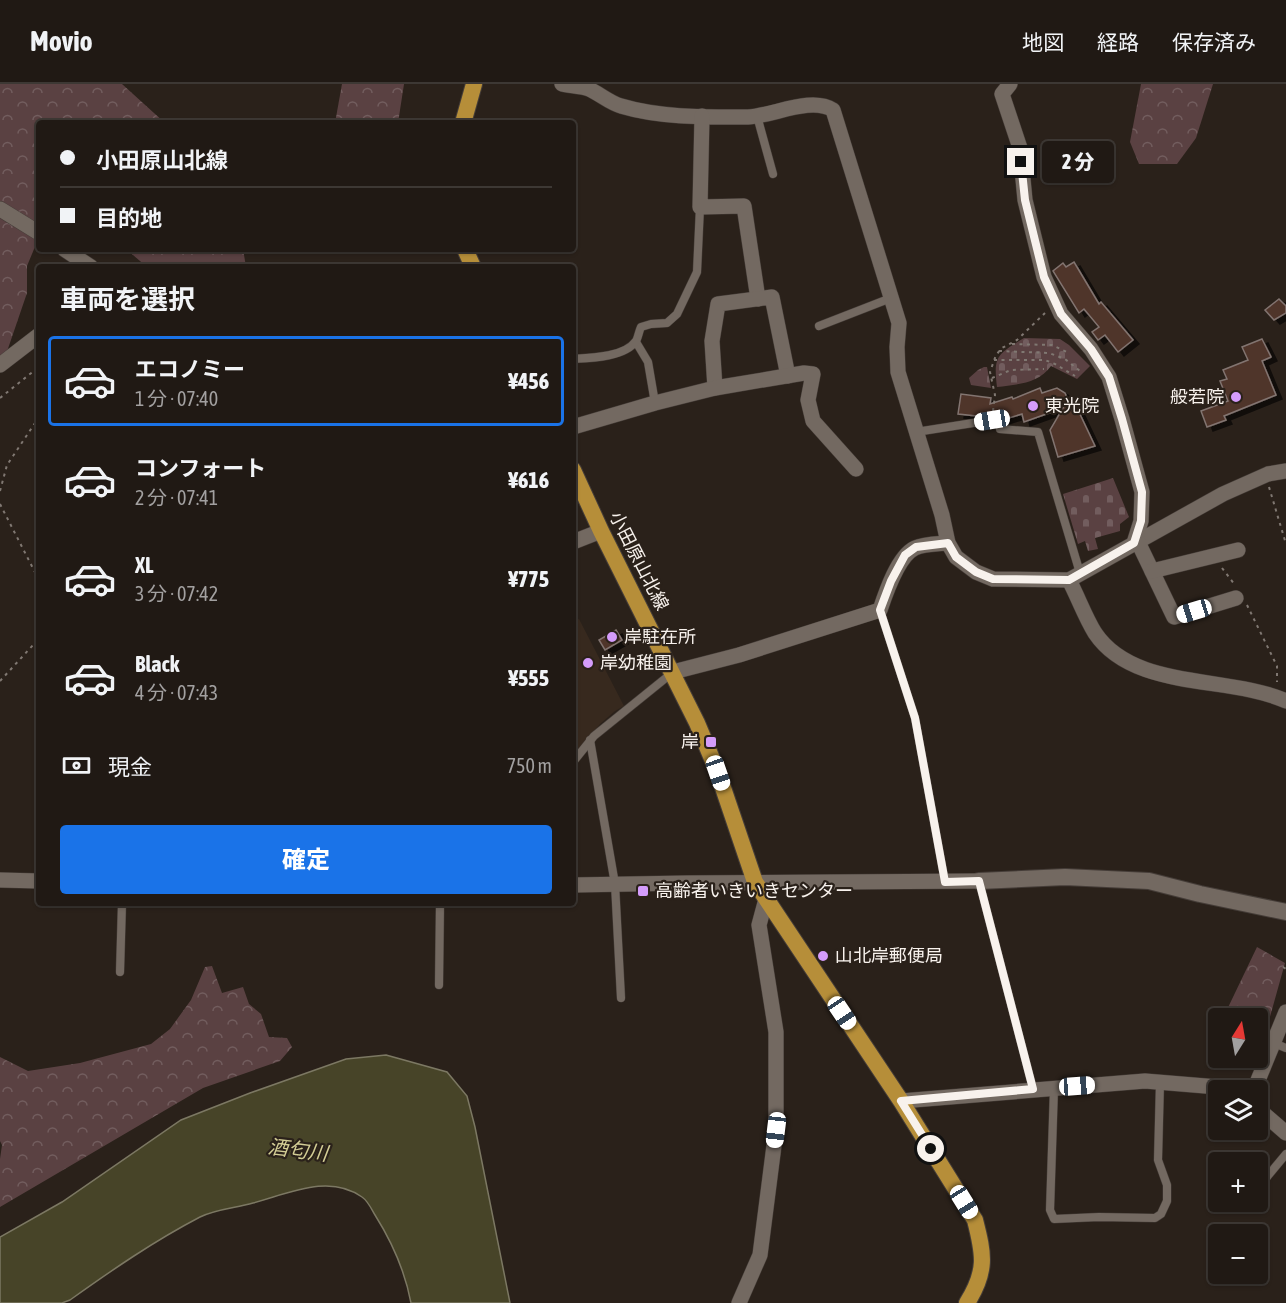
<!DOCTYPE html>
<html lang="ja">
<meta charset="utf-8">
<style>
:root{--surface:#201914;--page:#28221d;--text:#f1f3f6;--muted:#a2a0a0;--line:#3d3834;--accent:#1a73e8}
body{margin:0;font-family:"Asap Condensed","Noto Sans JP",sans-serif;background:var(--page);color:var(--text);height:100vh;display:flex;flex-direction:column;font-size:22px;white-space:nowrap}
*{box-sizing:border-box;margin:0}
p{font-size:20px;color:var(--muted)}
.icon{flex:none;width:33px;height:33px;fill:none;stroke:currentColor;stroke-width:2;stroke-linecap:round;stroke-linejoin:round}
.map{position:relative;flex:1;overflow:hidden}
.side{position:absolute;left:36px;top:180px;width:540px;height:642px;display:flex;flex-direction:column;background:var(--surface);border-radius:6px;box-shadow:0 2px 4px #0004,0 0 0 2px var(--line)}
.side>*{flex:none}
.guide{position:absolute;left:36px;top:36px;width:540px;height:132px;border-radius:6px;box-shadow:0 2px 4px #0004,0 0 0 2px var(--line);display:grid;align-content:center;height:132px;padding:0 24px;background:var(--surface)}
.needle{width:39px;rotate:11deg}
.controls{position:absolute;left:1208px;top:924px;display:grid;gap:12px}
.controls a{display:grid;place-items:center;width:60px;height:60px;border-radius:6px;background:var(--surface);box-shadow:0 2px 4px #0004,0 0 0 2px var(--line);font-size:30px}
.end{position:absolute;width:27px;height:27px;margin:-14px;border:8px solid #f8f2ed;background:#111;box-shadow:0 0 0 3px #111}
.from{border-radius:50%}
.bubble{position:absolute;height:42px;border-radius:6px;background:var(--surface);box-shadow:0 2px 4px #0004,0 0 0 2px var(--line);font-size:20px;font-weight:800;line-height:42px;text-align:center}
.car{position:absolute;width:18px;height:36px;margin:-18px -9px;border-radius:8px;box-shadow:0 0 4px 2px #0007;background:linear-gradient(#fff 24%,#345 0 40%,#fff 0 76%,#345 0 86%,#fff 0)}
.guide b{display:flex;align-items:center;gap:21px;height:57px;font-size:22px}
.guide b+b{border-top:2px solid var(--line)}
.guide i{width:15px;height:15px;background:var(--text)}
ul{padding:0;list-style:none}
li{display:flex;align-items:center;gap:18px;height:90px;margin:0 12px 9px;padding:0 12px;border:3px solid transparent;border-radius:6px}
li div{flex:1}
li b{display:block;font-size:22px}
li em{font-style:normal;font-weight:800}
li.on{border-color:var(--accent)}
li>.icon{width:54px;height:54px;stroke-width:1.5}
h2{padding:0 24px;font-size:27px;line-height:72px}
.pay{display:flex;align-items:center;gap:15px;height:66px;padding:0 24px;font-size:22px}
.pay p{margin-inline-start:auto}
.primary-button{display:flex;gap:12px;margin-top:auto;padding:12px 24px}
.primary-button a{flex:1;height:69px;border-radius:6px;background:var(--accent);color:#fff;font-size:24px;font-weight:800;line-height:69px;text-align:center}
header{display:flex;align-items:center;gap:36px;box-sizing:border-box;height:84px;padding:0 30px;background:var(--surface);border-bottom:2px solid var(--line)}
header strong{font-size:28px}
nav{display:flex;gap:33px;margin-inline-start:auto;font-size:21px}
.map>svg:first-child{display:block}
.built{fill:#37291e}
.forest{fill:url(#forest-crowns)}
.cemetery{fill:url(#cemetery-stones)}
.water{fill:#474428;stroke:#7c7863;stroke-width:1.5}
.building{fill:#50342b;stroke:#827470;stroke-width:1.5;filter:url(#shadow)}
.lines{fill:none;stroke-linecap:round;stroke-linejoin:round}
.service-casing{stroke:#453d38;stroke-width:9}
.minor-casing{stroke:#453d38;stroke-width:16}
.tertiary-casing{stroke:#453d38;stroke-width:18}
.primary-casing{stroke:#453d38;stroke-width:18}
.path{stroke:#807872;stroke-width:2;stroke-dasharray:3 4.5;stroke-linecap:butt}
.service{stroke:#736961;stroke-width:8}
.minor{stroke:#736961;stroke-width:15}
.tertiary{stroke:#736961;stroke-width:16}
.primary{stroke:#b68e39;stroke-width:16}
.route{stroke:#f8f2ed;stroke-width:8}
.poi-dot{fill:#d49cfb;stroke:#2a211a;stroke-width:2}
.labels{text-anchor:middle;stroke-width:4.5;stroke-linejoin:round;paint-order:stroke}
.poi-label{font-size:18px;fill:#f8f2ed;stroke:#2a211a;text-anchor:start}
.street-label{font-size:18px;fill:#f8f2ed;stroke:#2a211a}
.water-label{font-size:20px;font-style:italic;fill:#d3cd95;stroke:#2a211a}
</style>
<header>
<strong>Movio</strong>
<nav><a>地図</a><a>経路</a><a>保存済み</a></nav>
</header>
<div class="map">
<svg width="1286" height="1219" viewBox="0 0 1286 1219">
<defs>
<pattern id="forest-crowns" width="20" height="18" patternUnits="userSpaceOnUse" patternTransform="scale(1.5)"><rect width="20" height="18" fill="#5a4142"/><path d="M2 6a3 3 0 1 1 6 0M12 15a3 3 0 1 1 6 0" fill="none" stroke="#725d5e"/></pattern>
<pattern id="cemetery-stones" width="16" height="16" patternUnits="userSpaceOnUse" patternTransform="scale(1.5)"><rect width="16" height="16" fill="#5a4142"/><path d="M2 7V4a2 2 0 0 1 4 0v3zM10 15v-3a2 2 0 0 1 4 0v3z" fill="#725d5e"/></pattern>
<filter id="shadow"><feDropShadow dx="6" dy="4" stdDeviation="0" flood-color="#0009"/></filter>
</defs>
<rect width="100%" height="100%" fill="#2a211a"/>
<polygon class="built" points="579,535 624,622 615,627 600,640 573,671 573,537"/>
<g class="forest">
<polygon points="0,0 122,0 165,39 39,39 39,153 27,182 27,209 0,288"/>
<polygon points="342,0 404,0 398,39 335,39"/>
<polygon points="1141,0 1213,0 1196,54 1177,80 1139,80 1130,58"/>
<polygon points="126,165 243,165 246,183 147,183"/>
<polygon points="1257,863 1285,879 1266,947 1257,945 1257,934 1223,934"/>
<polygon points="212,882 222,909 243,903 249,920 261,930 269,953 287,954 292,963 280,977 203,1004 0,1123 0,1075 2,1061 0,1057 0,973 28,987 80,979 151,960 170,945 191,916 205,883"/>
</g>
<g class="cemetery">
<path d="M1024 254 1060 255 1069 261 1090 282 1077 295 1051 282C1038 300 1018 300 997 303 993 271 998 270 1024 254Z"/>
<polygon points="984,283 987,283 991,304 971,301 969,294 978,286"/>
<polygon points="1113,394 1129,433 1120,440 1120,447 1095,454 1098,465 1088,467 1085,457 1078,460 1063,410"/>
</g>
<path class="water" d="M386 971 447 988 467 1012 475 1043 510 1219H411C405 1187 392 1158 375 1131 372 1126 368 1117 362 1113 329 1089 287 1110 253 1119 236 1124 216 1125 200 1133 154 1157 112 1186 70 1216L62 1219H0V1153L62 1118 181 1036 250 1009 346 975Z"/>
<g class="building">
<polygon points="1074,178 1099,220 1101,218 1133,256 1118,268 1105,251 1098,256 1092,248 1099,243 1084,225 1079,229 1053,187 1063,179 1066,183"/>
<polygon points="1279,215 1286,222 1286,229 1274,236 1265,226"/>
<polygon points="1262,255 1271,273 1262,277 1276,311 1224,332 1226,336 1207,343 1201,327 1228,317 1220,297 1227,295 1223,286 1248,276 1242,263"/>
<polygon points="1040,304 1042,309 1057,304 1065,309 1072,326 1077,324 1095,362 1058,373 1050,346 1063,324 1024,338 1022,330 1002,336 1000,332 994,330 983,330 983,331 977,332 958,330 961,310 991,314 990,320 1012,313 1013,315"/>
<polygon points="616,546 622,556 605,566 599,556"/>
</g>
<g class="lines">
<g class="service-casing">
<g id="service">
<polyline points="757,32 773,90"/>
<polyline points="819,242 891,214"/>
<polyline points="636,258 648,278 655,319"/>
<path d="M573 275C591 274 625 273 636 257 638 254 639 247 641 243L651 240 667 239 677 230 697 188 700 123"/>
<polyline points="1000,345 1038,348 1080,489"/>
<polyline points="916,348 992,336"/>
<polyline points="880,526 915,634 945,798"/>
<polyline points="590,656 615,800 621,914"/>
<polyline points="573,678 594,652 672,589"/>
<polyline points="979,797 1033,1005"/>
<polyline points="120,888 122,819"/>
<polyline points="439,901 440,819"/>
<polyline points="1274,959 1286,964"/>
<polyline points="1054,1004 1050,1126 1054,1135 1099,1133 1155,1134 1161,1130 1167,1117 1167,1101 1158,1076 1160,998"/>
<polyline points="1257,1105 1286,1070"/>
</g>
</g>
<g class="minor-casing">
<g id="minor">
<path d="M562 0C570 2 581 2 589 5 600 10 610 19 621 22 661 34 707 33 748 33 773 32 811 12 833 26L899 239 897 263 898 288 942 431 948 459 956 473 976 488 993 495 1069 496 1223 410 1268 390 1286 387"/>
<polyline points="1010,0 1002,10 1020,64 1025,116 1044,193 1061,230 1091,265 1109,293 1122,335 1142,408 1141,437 1134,459"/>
<polyline points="702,32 700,123 744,122 758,215"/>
<polyline points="0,125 39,149"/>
<polyline points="64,165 91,183"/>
<polyline points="0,281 39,251"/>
<polyline points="715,304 712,257 718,220 772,213 788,292"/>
<polyline points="573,343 655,319 715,304 804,289 813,290 808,316 813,337 856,385"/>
<polyline points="573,458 601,447"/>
<polyline points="1138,458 1174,533 1236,514"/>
<polyline points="1152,487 1238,466"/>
<path d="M1069 496C1078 513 1085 533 1095 549 1134 607 1228 591 1286 617"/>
<path d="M673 588 739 571 880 526C886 508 898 472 915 464 924 460 938 460 948 459"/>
<polyline points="0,796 39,797"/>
<polyline points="573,801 687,799 979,797"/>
<polyline points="1254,1006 1286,928"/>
<polyline points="901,1017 1145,997 1254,1006"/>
<polyline points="1257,1024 1286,1049"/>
<polyline points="739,1219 760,1171 776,1046 776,948 759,841 766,815"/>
</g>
</g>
<g class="tertiary-casing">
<polyline id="tertiary" points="979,797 1065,793 1149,797 1200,810 1286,828"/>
</g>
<g class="primary-casing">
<g id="primary">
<polyline points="463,39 474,0"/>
<polyline points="465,165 473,183"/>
<path d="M573 386 601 447 697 639 718 689 755 798 901 1017 975 1136C984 1171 987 1187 967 1219"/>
</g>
</g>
<g class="path">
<polyline points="1012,260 1052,261 1069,269"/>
<polyline points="999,267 1049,269 1065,275 1080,287"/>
<polyline points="994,276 1045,276 1055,280 1075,292"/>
<polyline points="992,294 1011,286 1044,285"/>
<polyline points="0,314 35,286 39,286"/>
<polyline points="993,327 995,311 990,288 996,271 1002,264 1017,256 1045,229"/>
<polyline points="1269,403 1286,460"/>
<polyline points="0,407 7,381 39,333"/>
<polyline points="0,420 39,496"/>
<polyline points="1222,484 1235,501"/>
<polyline points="1247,521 1277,582 1277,598"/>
<polyline points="0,597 34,560 39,549"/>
<polyline points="1283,883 1286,885"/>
</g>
<use href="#service" class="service"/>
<use href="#minor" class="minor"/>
<use href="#tertiary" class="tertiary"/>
<use href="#primary" class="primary"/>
</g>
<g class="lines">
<polyline class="route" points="931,1065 901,1017 1033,1005 979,797 945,798 915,634 880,526 891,497 905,471 916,463 948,459 956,473 976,488 993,495 1069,496 1134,459 1141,437 1142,408 1122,335 1109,293 1091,265 1061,230 1044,193 1025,116 1021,78"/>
</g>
<g class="poi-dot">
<circle cx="1236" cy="313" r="6"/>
<circle cx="1033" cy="322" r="6"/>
<circle cx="612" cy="553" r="6"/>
<circle cx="588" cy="579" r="6"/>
<rect x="705" y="652" width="12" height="12" rx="3"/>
<rect x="637" y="801" width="12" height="12" rx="3"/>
<circle cx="823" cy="872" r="6"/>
</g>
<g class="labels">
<g class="poi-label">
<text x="1224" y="319" text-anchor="end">般若院</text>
<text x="1045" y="328">東光院</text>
<text x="624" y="559">岸駐在所</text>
<text x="600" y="585">岸幼稚園</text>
<text x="699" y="664" text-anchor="end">岸</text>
<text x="655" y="813">高齢者いきいきセンター</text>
<text x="835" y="878">山北岸郵便局</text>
</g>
<g class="street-label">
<text transform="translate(639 477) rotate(63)" y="6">小田原山北線</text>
</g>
<g class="water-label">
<text transform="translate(298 1066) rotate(7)" y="7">酒匂川</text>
</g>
</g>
</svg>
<div class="controls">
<a><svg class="needle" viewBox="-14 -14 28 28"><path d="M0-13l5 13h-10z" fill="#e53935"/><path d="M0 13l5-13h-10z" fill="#a2a0a0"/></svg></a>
<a><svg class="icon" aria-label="layers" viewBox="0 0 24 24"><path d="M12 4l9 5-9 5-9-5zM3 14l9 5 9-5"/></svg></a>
<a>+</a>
<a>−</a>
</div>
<i class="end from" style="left:931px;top:1065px"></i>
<i class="end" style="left:1021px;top:78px"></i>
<div class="bubble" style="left:1042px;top:57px;width:72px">2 分</div>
<i class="car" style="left:992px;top:336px;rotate:261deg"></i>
<i class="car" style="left:1194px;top:527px;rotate:253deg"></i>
<i class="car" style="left:718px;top:689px;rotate:161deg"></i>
<i class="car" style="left:842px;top:929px;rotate:146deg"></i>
<i class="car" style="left:1077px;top:1002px;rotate:86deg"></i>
<i class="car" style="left:776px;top:1046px;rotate:187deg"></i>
<i class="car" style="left:964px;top:1118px;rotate:148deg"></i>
<div class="guide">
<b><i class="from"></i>小田原山北線</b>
<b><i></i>目的地</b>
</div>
<section class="side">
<h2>車両を選択</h2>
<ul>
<li class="on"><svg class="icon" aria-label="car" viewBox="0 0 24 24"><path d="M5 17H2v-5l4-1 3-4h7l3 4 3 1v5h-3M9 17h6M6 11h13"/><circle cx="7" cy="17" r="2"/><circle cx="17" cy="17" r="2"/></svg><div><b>エコノミー</b><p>1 分 · 07:40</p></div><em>¥456</em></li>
<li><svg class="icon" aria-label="car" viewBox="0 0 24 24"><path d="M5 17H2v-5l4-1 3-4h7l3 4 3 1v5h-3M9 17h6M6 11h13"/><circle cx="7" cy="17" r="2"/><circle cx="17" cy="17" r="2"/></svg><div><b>コンフォート</b><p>2 分 · 07:41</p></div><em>¥616</em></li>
<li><svg class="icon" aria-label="car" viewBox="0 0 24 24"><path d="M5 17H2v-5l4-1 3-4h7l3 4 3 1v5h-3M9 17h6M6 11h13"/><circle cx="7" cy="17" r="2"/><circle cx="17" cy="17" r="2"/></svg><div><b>XL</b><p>3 分 · 07:42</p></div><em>¥775</em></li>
<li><svg class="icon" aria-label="car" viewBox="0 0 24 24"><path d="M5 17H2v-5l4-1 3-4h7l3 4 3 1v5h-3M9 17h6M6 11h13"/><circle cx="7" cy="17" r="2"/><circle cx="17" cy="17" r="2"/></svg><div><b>Black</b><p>4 分 · 07:43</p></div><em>¥555</em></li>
</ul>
<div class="pay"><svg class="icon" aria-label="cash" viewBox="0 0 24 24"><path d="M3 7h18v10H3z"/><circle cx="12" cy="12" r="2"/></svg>現金<p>750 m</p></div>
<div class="primary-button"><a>確定</a></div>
</section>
</div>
